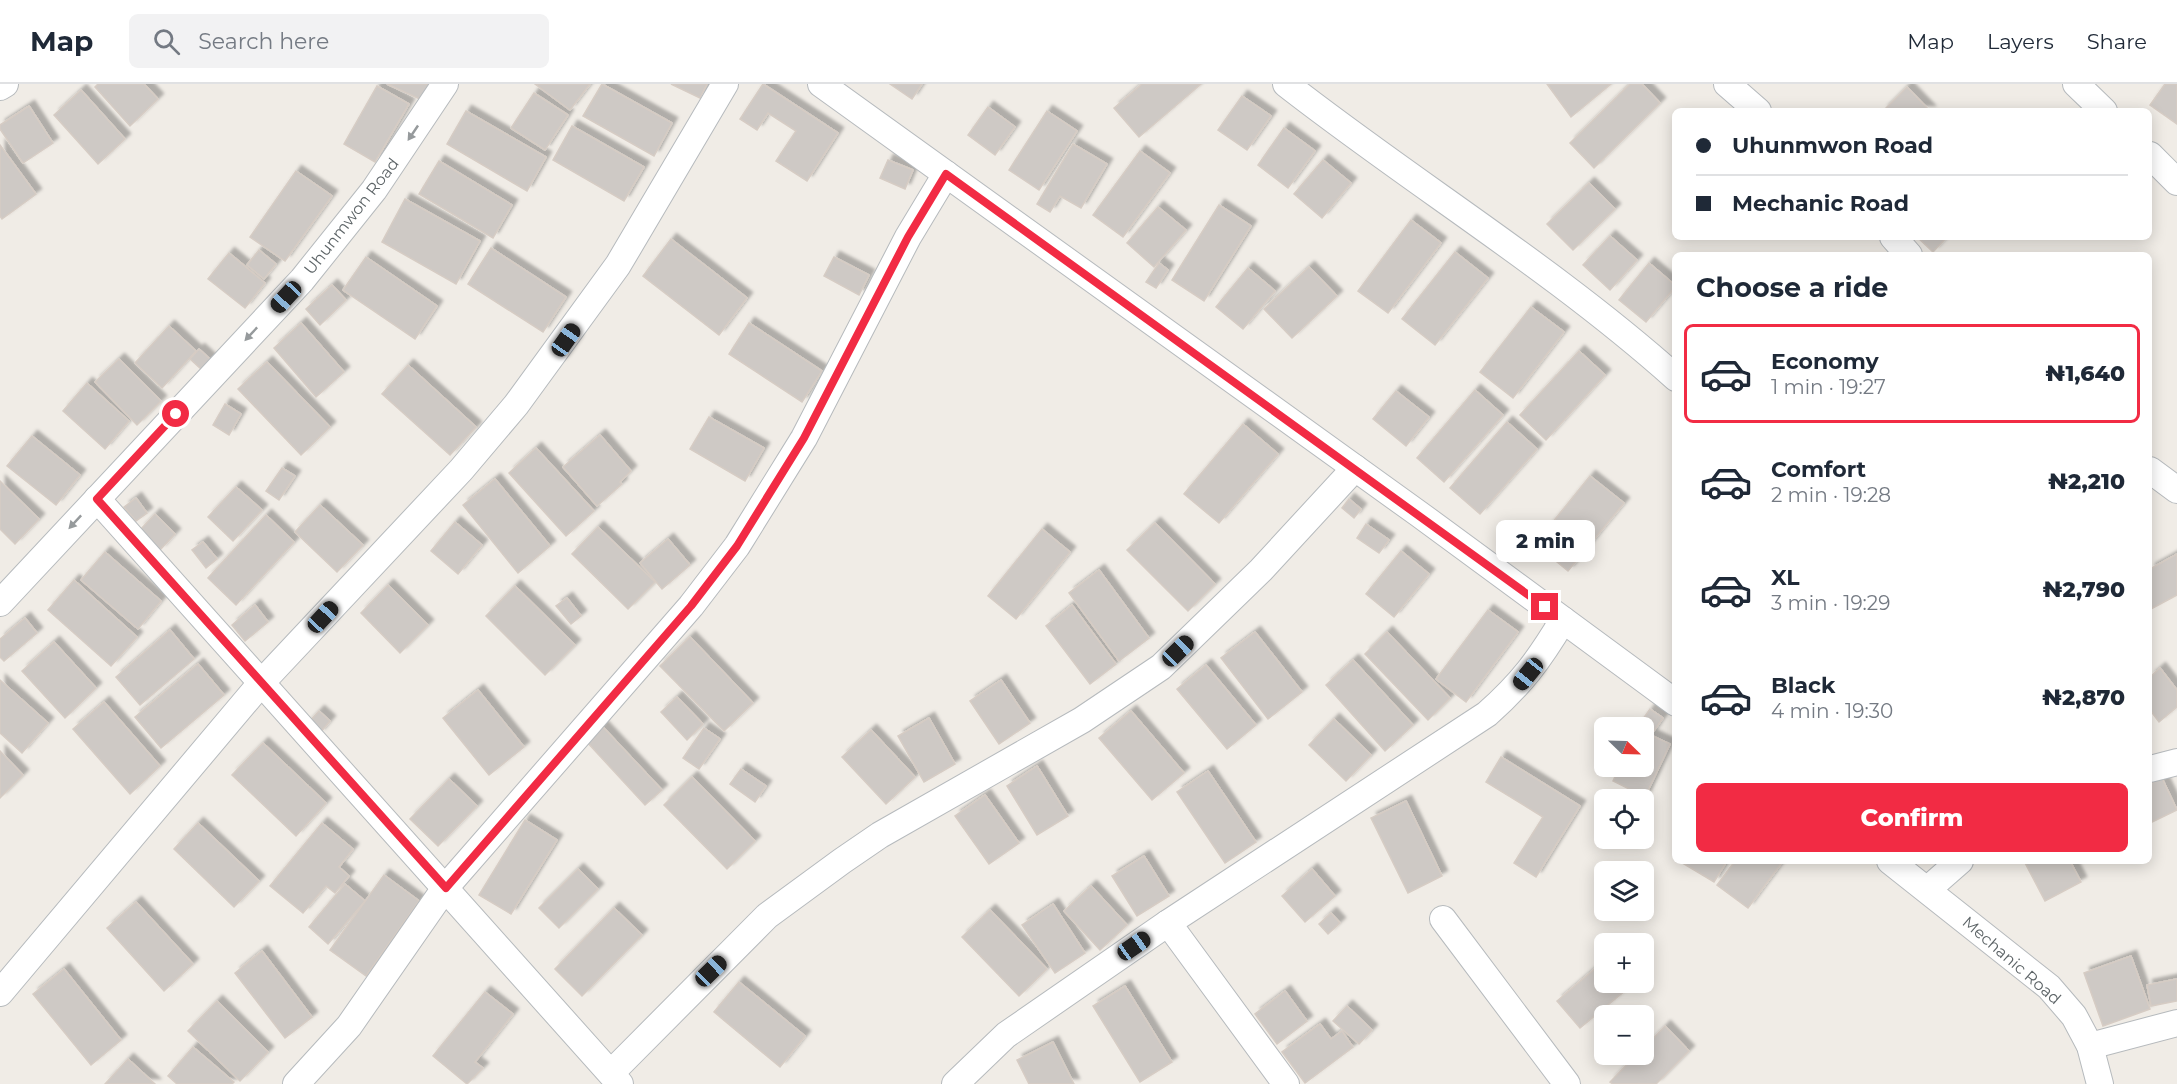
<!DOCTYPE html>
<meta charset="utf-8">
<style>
:root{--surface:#fff;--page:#f2f2f3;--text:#1f2937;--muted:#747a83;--line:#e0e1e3;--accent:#f22b44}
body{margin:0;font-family:Montserrat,sans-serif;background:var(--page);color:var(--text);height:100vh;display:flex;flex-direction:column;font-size:22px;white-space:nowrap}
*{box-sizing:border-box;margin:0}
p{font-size:20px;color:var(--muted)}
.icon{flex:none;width:33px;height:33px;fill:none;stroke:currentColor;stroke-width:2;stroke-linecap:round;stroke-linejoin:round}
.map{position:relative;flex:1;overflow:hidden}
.panel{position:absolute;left:1672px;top:168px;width:480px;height:612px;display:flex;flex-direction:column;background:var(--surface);border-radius:9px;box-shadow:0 3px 15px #0003}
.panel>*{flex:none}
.guide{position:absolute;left:1672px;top:24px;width:480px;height:132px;border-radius:9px;box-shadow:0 3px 15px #0003;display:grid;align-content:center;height:132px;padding:0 24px;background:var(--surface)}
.needle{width:39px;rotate:113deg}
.buttons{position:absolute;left:1594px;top:633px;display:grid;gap:12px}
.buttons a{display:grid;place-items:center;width:60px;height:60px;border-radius:9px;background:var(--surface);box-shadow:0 3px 15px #0003;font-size:30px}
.end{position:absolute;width:27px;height:27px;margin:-14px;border:8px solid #f22b44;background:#fff;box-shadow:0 0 0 3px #fff}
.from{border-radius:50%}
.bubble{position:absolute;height:42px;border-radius:9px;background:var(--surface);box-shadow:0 3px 15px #0003;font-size:20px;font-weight:800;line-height:42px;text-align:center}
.car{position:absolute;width:18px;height:36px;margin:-18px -9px;border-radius:8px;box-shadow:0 0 4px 2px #0007;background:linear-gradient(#222 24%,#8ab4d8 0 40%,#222 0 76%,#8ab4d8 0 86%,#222 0)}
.guide b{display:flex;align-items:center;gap:21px;height:57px;font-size:22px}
.guide b+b{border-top:2px solid var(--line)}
.guide i{width:15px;height:15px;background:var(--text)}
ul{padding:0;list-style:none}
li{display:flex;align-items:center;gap:18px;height:99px;margin:0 12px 9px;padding:0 12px;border:3px solid transparent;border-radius:9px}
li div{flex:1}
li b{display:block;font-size:22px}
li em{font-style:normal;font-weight:800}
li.selected{border-color:var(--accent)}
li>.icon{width:54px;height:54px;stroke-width:1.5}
h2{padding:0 24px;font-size:27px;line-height:72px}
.cta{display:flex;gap:12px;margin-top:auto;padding:12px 24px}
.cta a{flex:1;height:69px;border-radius:9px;background:var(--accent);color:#fff;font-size:24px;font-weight:800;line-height:69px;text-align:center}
header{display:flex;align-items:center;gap:36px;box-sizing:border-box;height:84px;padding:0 30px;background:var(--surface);border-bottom:2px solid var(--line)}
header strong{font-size:28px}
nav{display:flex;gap:33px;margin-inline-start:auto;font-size:21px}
.search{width:420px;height:54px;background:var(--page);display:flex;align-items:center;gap:15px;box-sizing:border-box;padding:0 21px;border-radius:9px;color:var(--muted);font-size:22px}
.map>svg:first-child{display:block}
.building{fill:#cec9c5;stroke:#d6ccc4;stroke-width:1.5;filter:url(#shadow)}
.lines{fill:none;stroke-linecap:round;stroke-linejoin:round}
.minor-casing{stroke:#b6babd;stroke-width:28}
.minor{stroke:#fff;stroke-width:26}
.oneway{fill:#969a9c}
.route{stroke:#f22b44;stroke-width:8}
.labels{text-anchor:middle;stroke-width:4.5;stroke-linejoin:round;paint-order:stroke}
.street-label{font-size:16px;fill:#5d6467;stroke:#fff}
</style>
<header>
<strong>Map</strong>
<div class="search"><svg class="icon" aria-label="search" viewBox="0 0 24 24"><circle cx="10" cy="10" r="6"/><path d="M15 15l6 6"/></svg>Search here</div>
<nav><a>Map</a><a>Layers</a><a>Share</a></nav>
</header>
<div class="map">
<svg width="2177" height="1000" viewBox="0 0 2177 1000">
<defs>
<filter id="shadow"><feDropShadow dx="5.5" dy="-5.5" stdDeviation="1.5" flood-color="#0004"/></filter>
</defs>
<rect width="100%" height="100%" fill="#f0ece6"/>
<g class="building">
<polygon points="98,0 144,0 158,15 130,42 95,3"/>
<polygon points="387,0 429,0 422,16"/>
<polygon points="535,0 590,0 570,26"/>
<polygon points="602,0 672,39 654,72 583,32"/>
<polygon points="671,0 707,0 700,14"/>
<polygon points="763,0 838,49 807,97 776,77 796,47 768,29 757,46 740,35"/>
<polygon points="890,0 922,0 912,15"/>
<polygon points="1142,0 1201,0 1139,53 1114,24"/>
<polygon points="1547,0 1611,0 1571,33"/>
<polygon points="1630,0 1642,0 1660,19 1594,84 1570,59"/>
<polygon points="2165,0 2177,0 2177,40 2150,21"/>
<polygon points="377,2 409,20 375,78 344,60"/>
<polygon points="1907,3 1930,27 1883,27"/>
<polygon points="81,6 125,55 98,80 54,31"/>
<polygon points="534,9 568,31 545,66 511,44"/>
<polygon points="1242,12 1271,32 1247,66 1218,46"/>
<polygon points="29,22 53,59 23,79 0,45 0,41"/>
<polygon points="988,23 1015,43 995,71 968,51"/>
<polygon points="466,27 546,73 527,107 447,60"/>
<polygon points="1047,27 1077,47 1039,106 1009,86"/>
<polygon points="572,42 644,83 624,117 553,76"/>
<polygon points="1284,44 1315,67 1288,104 1258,81"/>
<polygon points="1073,60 1107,80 1081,124 1060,112 1050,128 1037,120"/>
<polygon points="0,61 36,110 2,135 0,132"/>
<polygon points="1140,67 1170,89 1123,153 1093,131"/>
<polygon points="888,76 913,86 905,105 880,94"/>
<polygon points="1323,76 1351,99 1322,134 1294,110"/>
<polygon points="439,77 512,121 493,154 419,110"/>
<polygon points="296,87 332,112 285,177 250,153"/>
<polygon points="1589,99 1615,125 1573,166 1547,140"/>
<polygon points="405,115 480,157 456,200 382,158"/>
<polygon points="1219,121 1251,142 1204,217 1172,196"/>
<polygon points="1158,123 1186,146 1154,183 1127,159"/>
<polygon points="1411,136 1441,159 1388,229 1358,207"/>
<polygon points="1610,152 1637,176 1610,206 1583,181"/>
<polygon points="1917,153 1947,153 1933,168"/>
<polygon points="671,155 747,214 719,251 643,192"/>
<polygon points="491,164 566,213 543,248 468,200"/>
<polygon points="259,166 276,180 264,195 247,181"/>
<polygon points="1455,168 1488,194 1435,261 1402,235"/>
<polygon points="229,169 265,199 245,224 208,195"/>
<polygon points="366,173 437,222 415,255 343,206"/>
<polygon points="834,173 869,191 859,211 824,192"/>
<polygon points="1159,179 1168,186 1156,204 1146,198"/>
<polygon points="1649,179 1676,202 1646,238 1619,216"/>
<polygon points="1309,183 1337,212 1292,254 1264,225"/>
<polygon points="1248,184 1275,207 1243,245 1216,223"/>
<polygon points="332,201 346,216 320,241 306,225"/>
<polygon points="1531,223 1564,248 1513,314 1480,288"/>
<polygon points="301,239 344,288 316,313 274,264"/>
<polygon points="749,239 822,287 802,318 729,270"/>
<polygon points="169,242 196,267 162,304 135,279"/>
<polygon points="199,265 211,276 202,286 190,275"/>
<polygon points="1579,267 1605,291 1546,356 1520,331"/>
<polygon points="119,275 161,317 137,341 95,298"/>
<polygon points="267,278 330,343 301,371 238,305"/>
<polygon points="408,281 476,343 450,371 382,310"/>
<polygon points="87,299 129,337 105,365 63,327"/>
<polygon points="1475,306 1503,331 1444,398 1417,374"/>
<polygon points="1396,307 1429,333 1406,362 1373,335"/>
<polygon points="225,320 241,330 229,351 213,341"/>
<polygon points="709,333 764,364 745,397 690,365"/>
<polygon points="1507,338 1537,365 1480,430 1450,404"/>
<polygon points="1243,340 1278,370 1219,439 1184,410"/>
<polygon points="600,351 631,387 620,398 622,400 597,422 563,383"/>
<polygon points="32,352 80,391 56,421 7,382"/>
<polygon points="536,364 594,427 566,452 509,389"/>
<polygon points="282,384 295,392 279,416 266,407"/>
<polygon points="1590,392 1624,419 1568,487 1535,460"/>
<polygon points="495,395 550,462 518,489 463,421"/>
<polygon points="0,397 39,435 15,460 0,445"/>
<polygon points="236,403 262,426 233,457 208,433"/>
<polygon points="136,414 147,429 136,437 124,423"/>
<polygon points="1349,415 1361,425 1354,434 1342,424"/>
<polygon points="320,421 363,461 337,488 295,448"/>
<polygon points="155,430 175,450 160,466 140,446"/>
<polygon points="266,431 294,458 236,521 208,494"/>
<polygon points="455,438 482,461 458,490 431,467"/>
<polygon points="1155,439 1215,500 1188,527 1127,466"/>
<polygon points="1366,440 1389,456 1379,469 1357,454"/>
<polygon points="598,443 655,498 628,525 572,470"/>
<polygon points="1042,445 1070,468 1016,535 988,512"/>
<polygon points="668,455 690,481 662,505 640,479"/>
<polygon points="203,458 217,475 206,484 192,466"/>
<polygon points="1401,467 1429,490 1394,533 1366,510"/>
<polygon points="105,468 161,517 138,545 81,496"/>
<polygon points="2177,470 2177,511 2151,525 2150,485"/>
<polygon points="1099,486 1149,554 1119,577 1069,509"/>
<polygon points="74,496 137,553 111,582 48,526"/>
<polygon points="388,501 428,541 400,569 361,529"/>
<polygon points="515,502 575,561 545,591 486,532"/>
<polygon points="567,514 581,532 571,540 556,522"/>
<polygon points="255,521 268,538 245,557 232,541"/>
<polygon points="1072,521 1116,580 1090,600 1046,542"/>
<polygon points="1488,526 1518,548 1466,618 1436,595"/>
<polygon points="25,534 37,549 4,577 0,573 0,555"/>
<polygon points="170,546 194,575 140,621 116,593"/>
<polygon points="1255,548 1302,608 1268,635 1221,574"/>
<polygon points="1387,548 1450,614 1428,636 1365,570"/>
<polygon points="690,553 753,619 724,647 660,582"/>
<polygon points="54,558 96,604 65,634 22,587"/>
<polygon points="1353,576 1413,641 1385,667 1326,601"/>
<polygon points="198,580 224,611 161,664 135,633"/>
<polygon points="1206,581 1256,641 1227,665 1177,605"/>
<polygon points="2160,584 2177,606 2177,623 2159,638 2150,626 2150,593"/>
<polygon points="0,596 48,639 22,669 0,649"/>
<polygon points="1001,596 1030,639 999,660 970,617"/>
<polygon points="478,606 524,663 489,691 443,634"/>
<polygon points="677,613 703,640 687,656 661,628"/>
<polygon points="104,618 160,682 130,710 73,645"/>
<polygon points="1650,625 1663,634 1651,651 1638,642"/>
<polygon points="319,627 330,637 319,650 307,640"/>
<polygon points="1131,627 1184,689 1152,716 1099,654"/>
<polygon points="929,634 955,680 924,698 898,652"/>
<polygon points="1334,635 1371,671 1346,697 1309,661"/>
<polygon points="602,642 662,706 645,721 586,657"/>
<polygon points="704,644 720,655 699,685 683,674"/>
<polygon points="871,646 915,693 886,720 842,673"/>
<polygon points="1644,648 1670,660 1645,713 1613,697 1620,682 1644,682"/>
<polygon points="263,659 326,719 296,752 232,691"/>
<polygon points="0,667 23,691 0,714"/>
<polygon points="1501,673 1580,722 1536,793 1514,779 1543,733 1486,698"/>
<polygon points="1037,682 1068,732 1037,751 1007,702"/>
<polygon points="741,685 766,702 755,718 730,700"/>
<polygon points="1208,687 1256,758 1225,779 1177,708"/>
<polygon points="692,693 755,757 727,785 664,721"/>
<polygon points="2162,694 2177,726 2150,739 2150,700"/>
<polygon points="449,695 477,722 438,762 410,735"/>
<polygon points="985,711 1019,759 989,780 955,732"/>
<polygon points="1406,717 1442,792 1408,809 1371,734"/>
<polygon points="525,736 557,756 511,830 479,811"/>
<polygon points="198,739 259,797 234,823 174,765"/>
<polygon points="322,739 353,765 339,783 349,792 335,809 326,802 303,829 270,802"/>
<polygon points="1144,772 1169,812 1137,832 1112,792"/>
<polygon points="1679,777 1727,777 1714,798"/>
<polygon points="1735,777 1783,777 1748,824 1717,801"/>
<polygon points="2024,777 2070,777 2081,798 2045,817"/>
<polygon points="578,785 598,805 559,844 539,824"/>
<polygon points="1312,785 1335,812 1305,838 1282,812"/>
<polygon points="384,791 419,817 366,892 330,866"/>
<polygon points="345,800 365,817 328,860 309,843"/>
<polygon points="1091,802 1127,841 1100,866 1064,827"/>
<polygon points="136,818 193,880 164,907 107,844"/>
<polygon points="1053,820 1085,869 1055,889 1022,841"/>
<polygon points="614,824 642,851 582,912 555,885"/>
<polygon points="990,826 1047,885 1019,912 962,853"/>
<polygon points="1331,829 1340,839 1328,850 1319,840"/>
<polygon points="262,867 312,933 285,954 235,889"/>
<polygon points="2131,872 2150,925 2103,942 2084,889"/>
<polygon points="1604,877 1605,898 1622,898 1627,905 1580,944 1557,917"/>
<polygon points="64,885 121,956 91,981 33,910"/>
<polygon points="2177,895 2177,917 2151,922 2147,901"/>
<polygon points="739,898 805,952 780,983 714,928"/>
<polygon points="1125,902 1172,978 1140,998 1093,922"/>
<polygon points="1285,907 1307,937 1277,960 1255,930"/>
<polygon points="485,908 513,930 475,978 483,984 467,1000 433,972"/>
<polygon points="217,917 268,968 240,997 188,947"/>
<polygon points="1347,922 1372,946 1359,960 1333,937"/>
<polygon points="1320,940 1331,955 1342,947 1353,963 1305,999 1282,968"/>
<polygon points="1665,942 1689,967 1656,1000 1613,1000 1610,998 1637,970 1644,970 1644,964"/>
<polygon points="1053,958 1074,1000 1029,1000 1017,976"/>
<polygon points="193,963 234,998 232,1000 177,1000 168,992"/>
<polygon points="128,975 155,1000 105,1000"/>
</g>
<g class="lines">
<g class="minor-casing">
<g id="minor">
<polyline points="821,0 1419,430 1676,619"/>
<path d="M1286 0C1414 100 1554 185 1676 294"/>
<polyline points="1727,0 1758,27"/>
<polyline points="2076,0 2104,27"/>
<polyline points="0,3 5,0"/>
<polyline points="2150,71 2177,98"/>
<polyline points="1893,153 1909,171"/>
<polyline points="2150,386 2177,406"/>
<polyline points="97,415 620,1000"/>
<polyline points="0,519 302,196 374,106 445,0"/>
<polyline points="2150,685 2177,678"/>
<polyline points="1890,777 2049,903 2074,932 2090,962 2100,1000"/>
<polyline points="1928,805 1960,777"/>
<polyline points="1443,835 1567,1000"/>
<polyline points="1168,839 1286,1000"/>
<polyline points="0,909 262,598 461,386 516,321 618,181 725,0"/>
<polyline points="2090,962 2177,939"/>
<polyline points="611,989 767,832 842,777 880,751 1082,636 1161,583 1261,486 1355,384"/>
<polyline points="296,1000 349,942 445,804 691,522 737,462 804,354 908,153 946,90"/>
<path d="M955 1000 1006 951 1168 839 1487 630C1522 599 1539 576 1563 536"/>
</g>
</g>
<use href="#minor" class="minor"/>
</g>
<defs><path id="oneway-solid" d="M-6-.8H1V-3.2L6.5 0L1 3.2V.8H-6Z" transform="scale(1.5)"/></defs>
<g class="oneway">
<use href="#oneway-solid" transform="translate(413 49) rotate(124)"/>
<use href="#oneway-solid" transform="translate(251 250) rotate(133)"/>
<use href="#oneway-solid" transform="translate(75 438) rotate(133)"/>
</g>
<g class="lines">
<polyline class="route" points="176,330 97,415 446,804 691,522 737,462 804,354 908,153 946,90 1545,523"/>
</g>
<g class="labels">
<g class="street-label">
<text transform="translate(351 132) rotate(-52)" y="6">Uhunmwon Road</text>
<text transform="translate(2012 876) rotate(41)" y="6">Mechanic Road</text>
</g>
</g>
</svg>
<div class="buttons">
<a><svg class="needle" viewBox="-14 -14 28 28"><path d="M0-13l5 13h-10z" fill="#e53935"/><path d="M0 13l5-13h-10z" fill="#747a83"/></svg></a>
<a><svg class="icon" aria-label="locate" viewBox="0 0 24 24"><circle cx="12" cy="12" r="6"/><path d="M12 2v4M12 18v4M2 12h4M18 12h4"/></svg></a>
<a><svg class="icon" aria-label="layers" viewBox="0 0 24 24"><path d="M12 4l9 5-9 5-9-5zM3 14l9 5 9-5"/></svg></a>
<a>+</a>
<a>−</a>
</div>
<i class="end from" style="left:176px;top:330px"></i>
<i class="end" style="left:1545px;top:523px"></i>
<div class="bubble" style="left:1496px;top:436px;width:99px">2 min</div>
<i class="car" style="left:286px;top:213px;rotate:223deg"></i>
<i class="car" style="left:566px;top:256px;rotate:35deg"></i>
<i class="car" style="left:323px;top:533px;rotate:43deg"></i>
<i class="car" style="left:1178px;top:567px;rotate:46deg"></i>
<i class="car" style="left:1528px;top:590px;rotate:219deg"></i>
<i class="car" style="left:1134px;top:862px;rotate:55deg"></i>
<i class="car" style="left:711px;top:887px;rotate:46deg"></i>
<div class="guide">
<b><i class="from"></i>Uhunmwon Road</b>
<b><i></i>Mechanic Road</b>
</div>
<section class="panel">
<h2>Choose a ride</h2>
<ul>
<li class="selected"><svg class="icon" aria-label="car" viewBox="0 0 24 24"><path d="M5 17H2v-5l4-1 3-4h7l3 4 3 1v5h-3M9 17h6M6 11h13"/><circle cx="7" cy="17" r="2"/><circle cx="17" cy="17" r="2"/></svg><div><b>Economy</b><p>1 min · 19:27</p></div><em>₦1,640</em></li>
<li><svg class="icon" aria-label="car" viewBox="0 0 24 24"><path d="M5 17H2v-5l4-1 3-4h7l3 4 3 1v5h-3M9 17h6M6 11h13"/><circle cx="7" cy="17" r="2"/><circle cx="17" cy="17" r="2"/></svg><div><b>Comfort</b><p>2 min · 19:28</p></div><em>₦2,210</em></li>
<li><svg class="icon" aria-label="car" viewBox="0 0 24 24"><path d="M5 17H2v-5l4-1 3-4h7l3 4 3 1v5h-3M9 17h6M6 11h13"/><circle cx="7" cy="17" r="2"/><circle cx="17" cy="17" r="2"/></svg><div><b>XL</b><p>3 min · 19:29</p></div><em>₦2,790</em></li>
<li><svg class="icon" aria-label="car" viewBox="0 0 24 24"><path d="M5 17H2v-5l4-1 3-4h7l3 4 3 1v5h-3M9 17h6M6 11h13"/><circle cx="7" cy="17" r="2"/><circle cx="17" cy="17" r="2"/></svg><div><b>Black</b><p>4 min · 19:30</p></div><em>₦2,870</em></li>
</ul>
<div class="cta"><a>Confirm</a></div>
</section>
</div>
